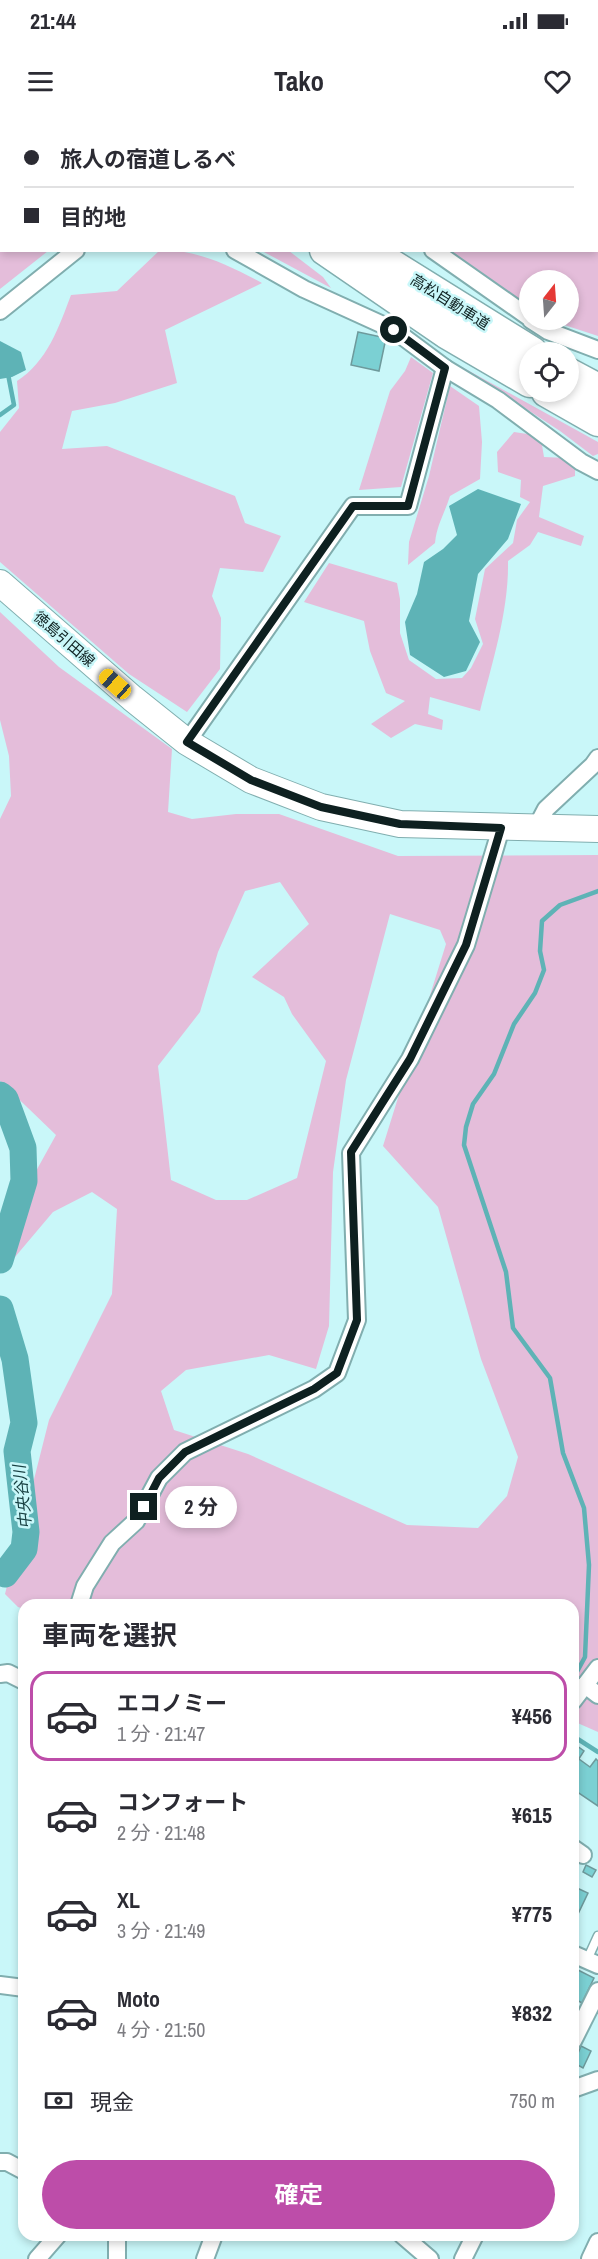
<!DOCTYPE html>
<html lang="ja">
<meta charset="utf-8">
<style>
:root{--surface:#fff;--page:#f7f7f7;--text:#2b2b33;--muted:#7c7c81;--line:#e1e1e2;--accent:#bd4da9}
body{margin:0;font-family:"Archivo Narrow","Noto Sans JP",sans-serif;background:var(--page);color:var(--text);height:100vh;display:flex;flex-direction:column;font-size:22px;white-space:nowrap}
*{box-sizing:border-box;margin:0}
p{font-size:20px;color:var(--muted)}
.icon{flex:none;width:33px;height:33px;fill:none;stroke:currentColor;stroke-width:2;stroke-linecap:round;stroke-linejoin:round}
.map{position:relative;flex:1;overflow:hidden}
.sheet{position:absolute;left:18px;top:1479px;width:561px;height:642px;display:flex;flex-direction:column;background:var(--surface);border-radius:18px;box-shadow:0 3px 9px #0003}
.sheet>*{flex:none}
.hud{position:absolute;left:0px;top:0px;width:598px;height:132px;box-shadow:0 3px 9px #0003;display:grid;align-content:center;height:132px;padding:0 24px;background:var(--surface)}
.needle{width:39px;rotate:17deg}
.buttons{position:absolute;left:519px;top:150px;display:grid;gap:12px}
.buttons a{display:grid;place-items:center;width:60px;height:60px;border-radius:50%;background:var(--surface);box-shadow:0 3px 9px #0003;font-size:30px}
.end{position:absolute;width:27px;height:27px;margin:-14px;border:8px solid #0e2020;background:#fff;box-shadow:0 0 0 3px #fff}
.from{border-radius:50%}
.bubble{position:absolute;height:42px;border-radius:21px;background:var(--surface);box-shadow:0 3px 9px #0003;font-size:20px;font-weight:700;line-height:42px;text-align:center}
.car{position:absolute;width:18px;height:36px;margin:-18px -9px;border-radius:8px;box-shadow:0 0 4px 2px #0007;background:linear-gradient(#f5c518 24%,#345 0 40%,#f5c518 0 76%,#345 0 86%,#f5c518 0)}
.hud b{display:flex;align-items:center;gap:21px;height:57px;font-size:22px}
.hud b+b{border-top:2px solid var(--line)}
.hud i{width:15px;height:15px;background:var(--text)}
ul{padding:0;list-style:none}
li{display:flex;align-items:center;gap:18px;height:90px;margin:0 12px 9px;padding:0 12px;border:3px solid transparent;border-radius:18px}
li div{flex:1}
li b{display:block;font-size:22px}
li em{font-style:normal;font-weight:700}
li.selected{border-color:var(--accent)}
li>.icon{width:54px;height:54px;stroke-width:1.5}
h2{padding:0 24px;font-size:27px;line-height:72px}
.pay{display:flex;align-items:center;gap:15px;height:66px;padding:0 24px;font-size:22px}
.pay p{margin-inline-start:auto}
.button{display:flex;gap:12px;margin-top:auto;padding:12px 24px}
.button a{flex:1;height:69px;border-radius:36px;background:var(--accent);color:#fff;font-size:24px;font-weight:700;line-height:69px;text-align:center}
.status{display:flex;justify-content:space-between;align-items:center;height:42px;padding:0 30px;background:var(--surface);direction:ltr}
.status svg{height:16px;fill:currentColor}
header{display:flex;justify-content:space-between;align-items:center;height:78px;padding:0 24px;background:var(--surface);font-size:27px;font-weight:700}
.map>svg:first-child{display:block}
.green{fill:#e4bdda;fill-rule:evenodd}
.water{fill:#5eb3b6}
.lines{fill:none;stroke-linecap:round;stroke-linejoin:round}
.stream{stroke:#5eb3b6;stroke-width:4.5}
.river{stroke:#5eb3b6;stroke-width:27}
.building{fill:#7bd0d3;stroke:#6e9a9c;stroke-width:1.5}
.lane-casing{stroke:#81aeaf;stroke-width:11}
.street-casing{stroke:#81aeaf;stroke-width:20}
.primary-casing{stroke:#81aeaf;stroke-width:28}
.highway-casing{stroke:#81aeaf;stroke-width:33}
.lane{stroke:#fff;stroke-width:8}
.street{stroke:#fff;stroke-width:16}
.primary{stroke:#fff;stroke-width:26}
.highway{stroke:#fff;stroke-width:30}
.route{stroke:#0e2020;stroke-width:8}
.labels{text-anchor:middle;stroke-width:5;stroke-linejoin:round;paint-order:stroke}
.street-label{font-size:15px;fill:#0e2020;stroke:#c9f7f9}
.water-label{font-size:16px;font-style:italic;fill:#194143;stroke:#c9f7f9}
</style>
<div class="status"><b>21:44</b><svg viewBox="0 0 49 12"><path d="M0 12V9h3v3zM5 12V6h3v6zM10 12V3h3v9zM15 12V0h3v12zM26 1h20v11H26zM47 4h2v5h-2z"/></svg></div>
<header><svg class="icon" aria-label="menu" viewBox="0 0 24 24"><path d="M4 6h16M4 12h16M4 18h16"/></svg>Tako<svg class="icon" aria-label="heart" viewBox="0 0 24 24"><path d="M12 20l-8-8c-3-5 5-10 8-4 3-6 11-1 8 4z"/></svg></header>
<div class="map">
<svg width="598" height="2139" viewBox="0 0 598 2139">
<rect width="100%" height="100%" fill="#c9f7f9"/>
<g class="green">
<polygon points="339,0 598,0 598,216 549,200 568,200 568,160 530,160 529,186 451,131 597,130 597,2"/>
<polygon points="0,71 2,130 48,131 0,169"/>
<path d="M160 130C199 130 228 145 262 163L165 210 177 263 115 283 72 291 62 329 107 326 235 376 245 403 281 416 263 452 220 448 212 476 221 498 220 549 187 592 129 554 0 442V312L19 288 17 261C47 242 59 207 71 175L117 171Z"/>
<polygon points="262,131 289,131 323,157 331,168"/>
<polygon points="411,237 433,253 401,367 359,370 390,271 405,251"/>
<polygon points="462,247 598,322 598,334 593,336 560,311"/>
<path d="M450 266 479 286 482 322 480 359 450 376C444 395 437 404 435 423L408 445 409 422 429 356Z"/>
<path d="M514 312 534 315 542 325 544 337 566 338 575 348V356L543 366 539 397 584 416 581 426 538 412 530 425 508 441C509 491 492 543 480 591L430 577 428 594 443 600 442 610 415 604 391 618 371 604 405 581 386 573 370 531 364 501 304 482 329 443 397 463 400 479V513L409 540 436 559 462 558 471 548 483 524 475 499 485 449 513 423 517 400 530 382 520 377 521 360 498 352 497 332Z"/>
<path d="M0 492 59 547 172 629 168 692 192 699 236 694H279L398 736 598 735V1612L573 1601V1485H24V1489L18 1487 5 1474 49 1300 112 1174 117 1089 92 1072 53 1092 15 1137 0 1124V1116L56 1015 0 961V699L11 676 9 636 0 600ZM280 762 309 804 252 857 284 877 292 894 326 941 297 1058 247 1080H216L171 1060 158 946 200 892 218 832 245 771ZM390 794 440 810 446 824 383 1026 438 1087 481 1239 518 1337 507 1376 478 1408 407 1405 248 1334 174 1310 161 1271 186 1250 269 1235 316 1249 329 1206 333 1052 346 960Z"/>
</g>
<g class="water">
<polygon points="0,221 21,232 26,250 12,257 0,259"/>
<polygon points="478,369 521,384 508,419 478,454 469,501 480,522 466,551 444,557 410,535 405,502 417,474 424,442 443,429 457,415 449,386"/>
</g>
<g class="lines">
<g class="stream">
<polyline points="0,295 14,285 8,254"/>
<polyline points="573,1559 585,1537 589,1445 584,1388 563,1333 550,1258 513,1208 506,1152 464,1025 466,1007 473,984 494,954 514,904 535,873 544,850 540,831 542,801 560,785 598,771"/>
<polyline points="573,1616 598,1632"/>
</g>
<g class="river">
<polyline points="0,975 5,979 23,1028 24,1061 0,1140"/>
<polyline points="0,1189 15,1239 24,1303 17,1331 26,1412 24,1429 5,1454"/>
</g>
</g>
<g class="building">
<polygon points="358,212 386,218 379,251 351,245"/>
<polygon points="573,1623 584,1631 573,1648"/>
<polygon points="579,1639 590,1647 596,1639 598,1641 598,1686 573,1669 573,1649"/>
<polygon points="586,1745 596,1750 592,1757 583,1752"/>
<polygon points="577,1768 588,1773 577,1796 573,1795 573,1775"/>
<polygon points="578,1850 594,1858 582,1883 573,1878 573,1860"/>
<polygon points="581,1926 591,1931 583,1948 574,1943"/>
</g>
<g class="lines">
<g class="lane-casing">
<polyline id="lane" points="587,1840 598,1816"/>
</g>
<g class="street-casing">
<g id="street">
<polyline points="46,0 48,2"/>
<polyline points="263,0 265,2"/>
<polyline points="235,130 304,169 394,210 445,248 498,280 581,342 598,351"/>
<polyline points="433,130 530,198"/>
<polyline points="0,191 76,130"/>
<polyline points="531,200 548,211 598,230"/>
<polyline points="187,622 353,386 408,386 445,248"/>
<polyline points="536,708 546,689 593,645 598,638"/>
<polyline points="79,1485 85,1466 112,1423 136,1401 159,1358 185,1332 314,1269 337,1253 357,1200 351,1033 410,939 466,825 501,708"/>
<polyline points="0,1554 8,1553 24,1561"/>
<polyline points="585,1565 598,1575"/>
<polyline points="573,1581 598,1548"/>
<polyline points="573,1728 583,1735"/>
<polyline points="573,1834 598,1845"/>
<polyline points="0,1865 24,1868"/>
<polyline points="573,1921 598,1871"/>
<polyline points="573,1969 598,1960"/>
<polyline points="0,2042 7,2042 24,2051"/>
<polyline points="402,2115 430,2139"/>
<polyline points="37,2139 58,2115"/>
<polyline points="117,2139 117,2115"/>
<polyline points="205,2139 214,2115"/>
<polyline points="463,2139 475,2115"/>
<polyline points="590,2139 598,2122"/>
</g>
</g>
<g class="primary-casing">
<polyline id="primary" points="0,463 132,578 187,622 251,660 321,687 400,704 598,709"/>
</g>
<g class="highway-casing">
<g id="highway">
<polyline points="158,0 159,2"/>
<polyline points="199,0 201,2"/>
<polyline points="325,130 446,213 530,262"/>
<polyline points="368,130 532,232"/>
<polyline points="568,253 598,269"/>
<polyline points="547,272 598,301"/>
</g>
</g>
<use href="#lane" class="lane"/>
<use href="#street" class="street"/>
<use href="#primary" class="primary"/>
<use href="#highway" class="highway"/>
</g>
<g class="lines">
<polyline class="route" points="144,1387 159,1358 185,1332 314,1269 337,1253 357,1200 351,1032 410,939 466,825 501,708 400,704 321,687 251,660 187,622 353,386 408,386 445,248 394,210"/>
</g>
<g class="labels">
<g class="street-label">
<text transform="translate(450 182) rotate(32)" y="5">高松自動車道</text>
<text transform="translate(64 519) rotate(41)" y="5">徳島引田線</text>
</g>
<g class="water-label">
<text transform="translate(22 1377) rotate(-96)" y="6">中央谷川</text>
</g>
</g>
</svg>
<div class="buttons">
<a><svg class="needle" viewBox="-14 -14 28 28"><path d="M0-13l5 13h-10z" fill="#e53935"/><path d="M0 13l5-13h-10z" fill="#7c7c81"/></svg></a>
<a><svg class="icon" aria-label="locate" viewBox="0 0 24 24"><circle cx="12" cy="12" r="6"/><path d="M12 2v4M12 18v4M2 12h4M18 12h4"/></svg></a>
</div>
<i class="end from" style="left:394px;top:210px"></i>
<i class="end" style="left:144px;top:1387px"></i>
<div class="bubble" style="left:165px;top:1366px;width:72px">2 分</div>
<i class="car" style="left:115px;top:564px;rotate:311deg"></i>
<div class="hud">
<b><i class="from"></i>旅人の宿道しるべ</b>
<b><i></i>目的地</b>
</div>
<section class="sheet">
<h2>車両を選択</h2>
<ul>
<li class="selected"><svg class="icon" aria-label="car" viewBox="0 0 24 24"><path d="M5 17H2v-5l4-1 3-4h7l3 4 3 1v5h-3M9 17h6M6 11h13"/><circle cx="7" cy="17" r="2"/><circle cx="17" cy="17" r="2"/></svg><div><b>エコノミー</b><p>1 分 · 21:47</p></div><em>¥456</em></li>
<li><svg class="icon" aria-label="car" viewBox="0 0 24 24"><path d="M5 17H2v-5l4-1 3-4h7l3 4 3 1v5h-3M9 17h6M6 11h13"/><circle cx="7" cy="17" r="2"/><circle cx="17" cy="17" r="2"/></svg><div><b>コンフォート</b><p>2 分 · 21:48</p></div><em>¥615</em></li>
<li><svg class="icon" aria-label="car" viewBox="0 0 24 24"><path d="M5 17H2v-5l4-1 3-4h7l3 4 3 1v5h-3M9 17h6M6 11h13"/><circle cx="7" cy="17" r="2"/><circle cx="17" cy="17" r="2"/></svg><div><b>XL</b><p>3 分 · 21:49</p></div><em>¥775</em></li>
<li><svg class="icon" aria-label="car" viewBox="0 0 24 24"><path d="M5 17H2v-5l4-1 3-4h7l3 4 3 1v5h-3M9 17h6M6 11h13"/><circle cx="7" cy="17" r="2"/><circle cx="17" cy="17" r="2"/></svg><div><b>Moto</b><p>4 分 · 21:50</p></div><em>¥832</em></li>
</ul>
<div class="pay"><svg class="icon" aria-label="cash" viewBox="0 0 24 24"><path d="M3 7h18v10H3z"/><circle cx="12" cy="12" r="2"/></svg>現金<p>750 m</p></div>
<div class="button"><a>確定</a></div>
</section>
</div>
